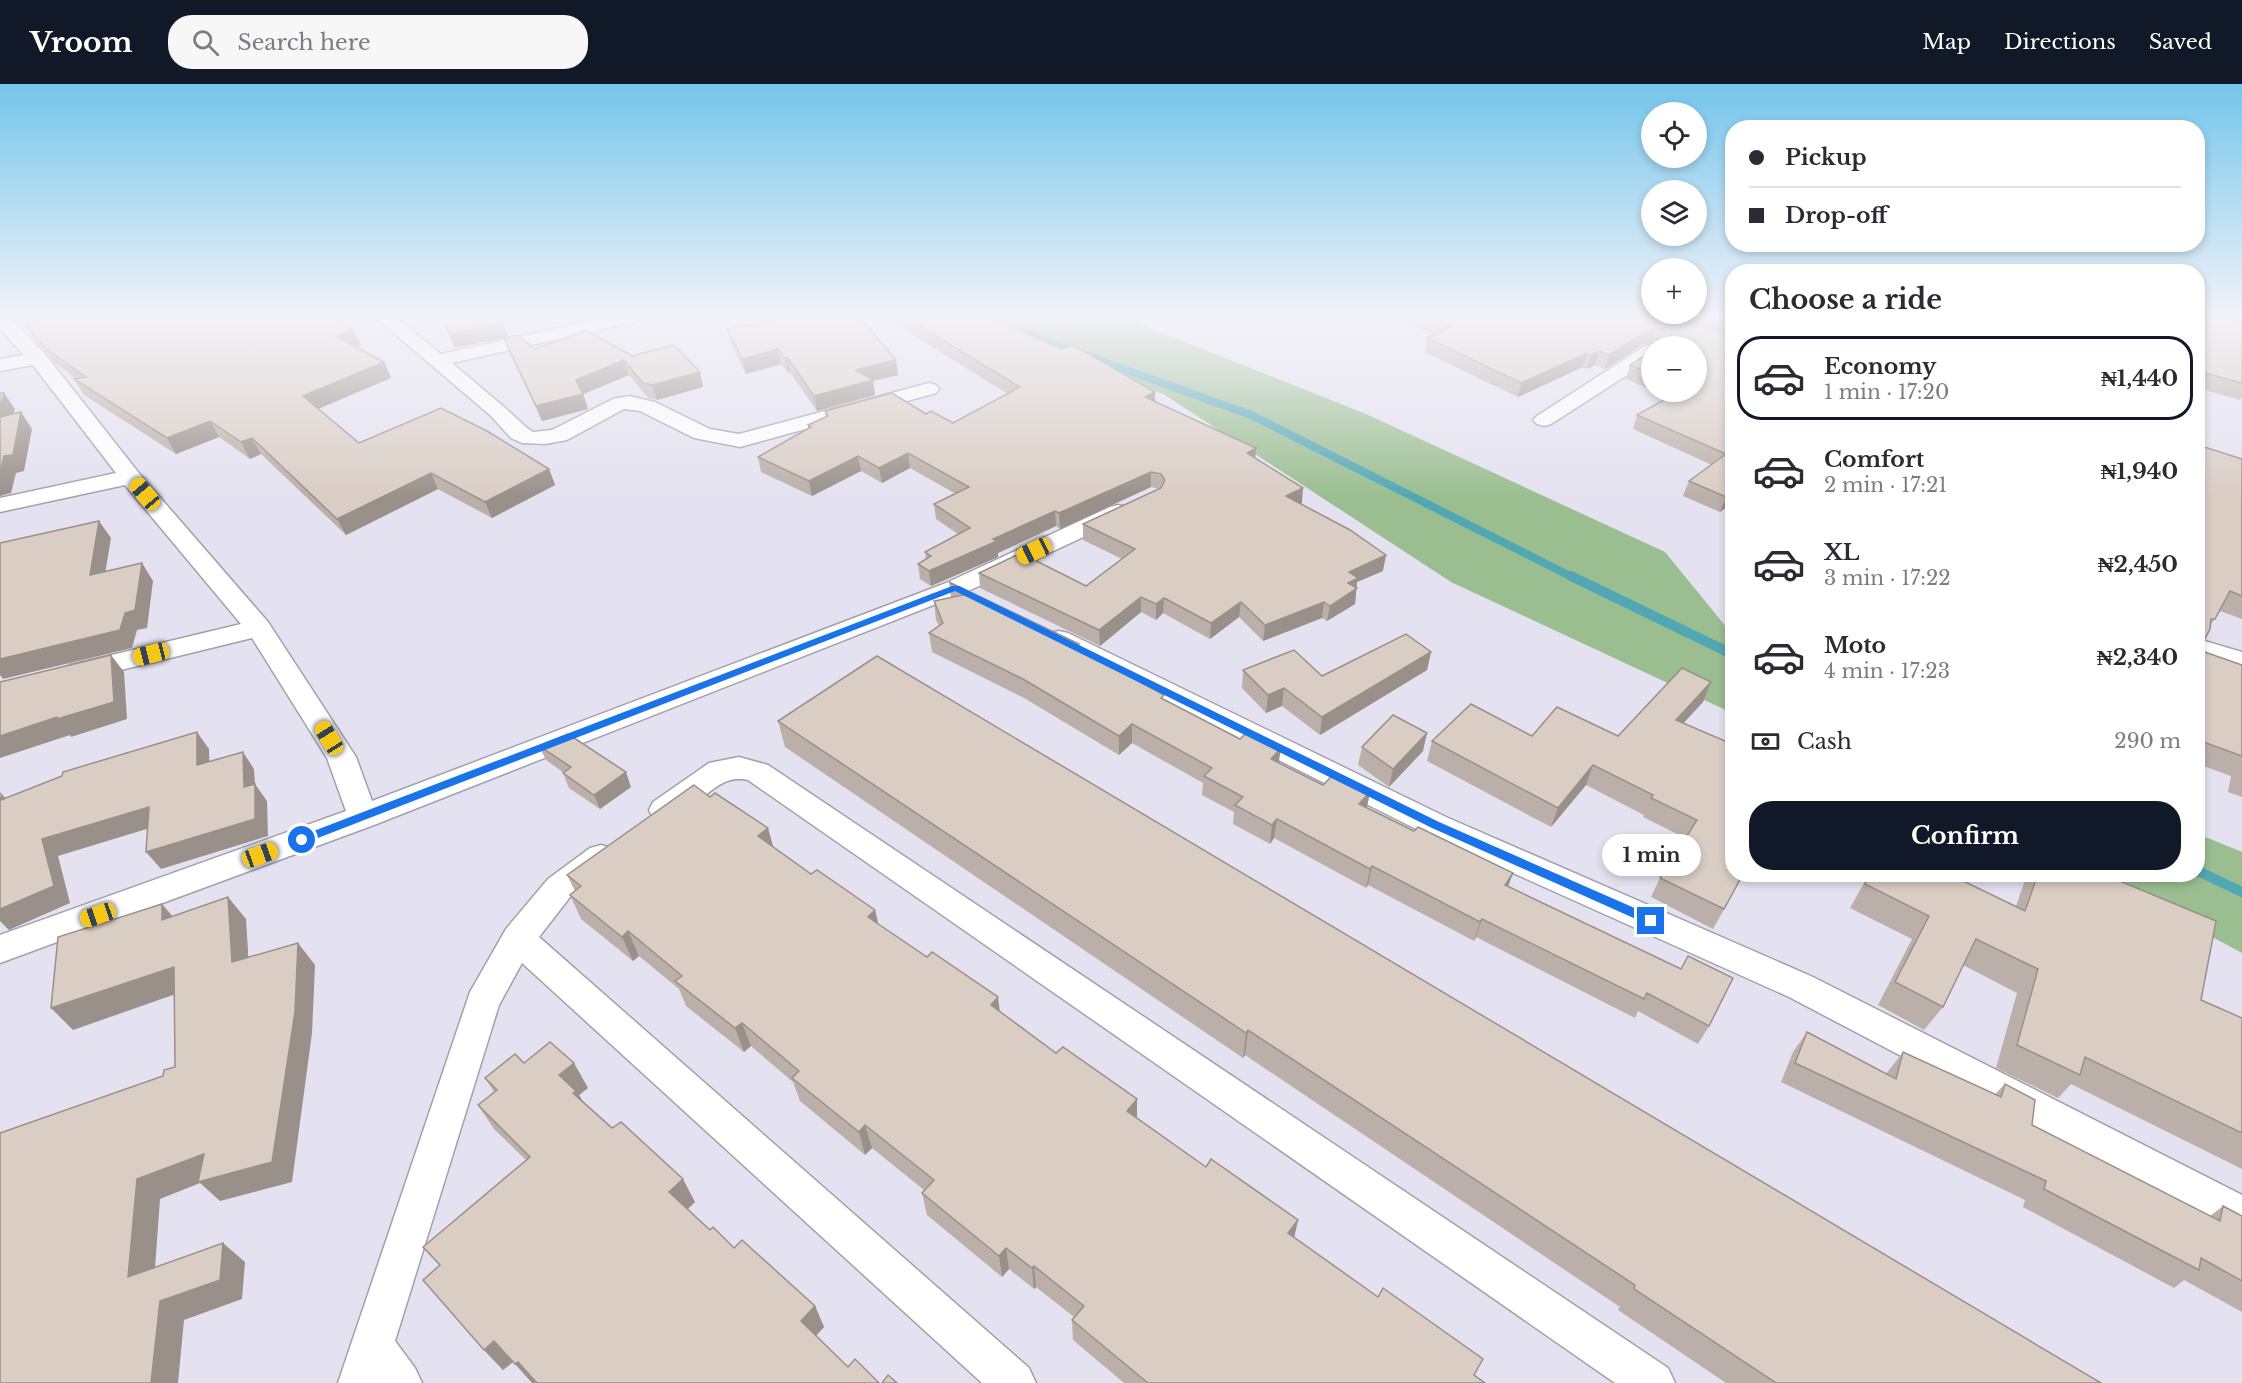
<!DOCTYPE html>
<meta charset="utf-8">
<style>
:root{--surface:#fff;--page:#f7f7f7;--text:#2b2b33;--muted:#7c7c81;--line:#e1e1e2;--accent:#111827}
body{margin:0;font-family:"Libre Baskerville",serif;background:var(--page);color:var(--text);height:100vh;display:flex;flex-direction:column;font-size:22px;white-space:nowrap}
*{box-sizing:border-box;margin:0}
p{font-size:20px;color:var(--muted)}
.icon{flex:none;width:33px;height:33px;fill:none;stroke:currentColor;stroke-width:2;stroke-linecap:round;stroke-linejoin:round}
.map{position:relative;flex:1;overflow:hidden}
.side{position:absolute;left:1725px;top:180px;width:480px;height:618px;display:flex;flex-direction:column;background:var(--surface);border-radius:24px;box-shadow:0 3px 9px #0003}
.side>*{flex:none}
.hud{position:absolute;left:1725px;top:36px;width:480px;height:132px;border-radius:24px;box-shadow:0 3px 9px #0003;display:grid;align-content:center;height:132px;padding:0 24px;background:var(--surface)}
.tools{position:absolute;left:1641px;top:18px;display:grid;gap:12px}
.tools a{display:grid;place-items:center;width:66px;height:66px;border-radius:50%;background:var(--surface);box-shadow:0 3px 9px #0003;font-size:30px}
.end{position:absolute;width:27px;height:27px;margin:-14px;border:8px solid #1a73e8;background:#fff;box-shadow:0 0 0 3px #fff}
.from{border-radius:50%}
.bubble{position:absolute;height:42px;border-radius:21px;background:var(--surface);box-shadow:0 3px 9px #0003;font-size:20px;font-weight:700;line-height:42px;text-align:center}
.car{position:absolute;width:18px;height:36px;margin:-18px -9px;border-radius:8px;box-shadow:0 0 4px 2px #0007;background:linear-gradient(#f5c518 24%,#345 0 40%,#f5c518 0 76%,#345 0 86%,#f5c518 0)}
.hud b{display:flex;align-items:center;gap:21px;height:57px;font-size:22px}
.hud b+b{border-top:2px solid var(--line)}
.hud i{width:15px;height:15px;background:var(--text)}
ul{padding:0;list-style:none}
li{display:flex;align-items:center;gap:18px;height:84px;margin:0 12px 9px;padding:0 12px;border:3px solid transparent;border-radius:24px}
li div{flex:1}
li b{display:block;font-size:22px}
li em{font-style:normal;font-weight:700}
li.selected{border-color:var(--accent)}
li>.icon{width:54px;height:54px;stroke-width:1.5}
h2{padding:0 24px;font-size:27px;line-height:72px}
.pay{display:flex;align-items:center;gap:15px;height:66px;padding:0 24px;font-size:22px}
.pay p{margin-inline-start:auto}
.cta{display:flex;gap:12px;margin-top:auto;padding:12px 24px}
.cta a{flex:1;height:69px;border-radius:24px;background:var(--accent);color:#fff;font-size:24px;font-weight:700;line-height:69px;text-align:center}
header{display:flex;align-items:center;gap:36px;box-sizing:border-box;height:84px;padding:0 30px;background:var(--accent);color:#fff}
header strong{font-size:28px}
nav{display:flex;gap:33px;margin-inline-start:auto;font-size:21px}
.search{width:420px;height:54px;background:var(--page);display:flex;align-items:center;gap:15px;box-sizing:border-box;padding:0 21px;border-radius:24px;color:var(--muted);font-size:22px}
.map>svg:first-child{display:block}
.green{fill:#9abe90}
.lines{fill:none;stroke-linecap:round;stroke-linejoin:round}
.stream-far1{stroke:#52a7b5;stroke-width:8}
.stream{stroke:#52a7b5;stroke-width:10}
.minor-casing{stroke:#a2a0ad;stroke-width:3}
.minor{fill:#fff;fill-rule:evenodd}
.wall{fill:#bbb0a9}
.shaded-wall{fill:#999089}
.building{fill:#dacdc4;stroke:#999089;stroke-width:1.5}
.route{fill:#1a73e8}
</style>
<header>
<strong>Vroom</strong>
<div class="search"><svg class="icon" aria-label="search" viewBox="0 0 24 24"><circle cx="10" cy="10" r="6"/><path d="M15 15l6 6"/></svg>Search here</div>
<nav><a>Map</a><a>Directions</a><a>Saved</a></nav>
</header>
<div class="map">
<svg width="2242" height="1299" viewBox="0 0 2242 1299">
<rect width="100%" height="100%" fill="#e4e2f0"/>
<g class="green">
<polygon points="985,233 1122,233 1366,330 1665,468 1732,550 1732,629 1451,498 1165,311"/>
<polygon points="2198,750 2242,768 2242,869 2201,847 2080,791 2198,790"/>
</g>
<g class="lines">
<polyline class="stream-far1" points="1021,248 1251,331 1574,494"/>
<g class="stream">
<polyline points="1571,492 1732,570"/>
<polyline points="2198,787 2242,808"/>
</g>
<g class="minor-casing">
<g id="minor">
<polygon points="0,233 9,233 45,270 138,388 268,538 356,673 372,717 946,499 1110,423 1118,421 1126,423 1130,428 1126,433 964,509 374,741 0,879 0,851 346,727 327,674 252,554 80,596 70,593 66,587 70,581 241,540 125,401 0,428 0,414 116,389 33,281 0,287 0,275 24,271 0,245"/>
<polygon points="375,233 395,233 441,270 608,233 640,233 638,237 452,279 504,323 527,344 533,348 552,346 613,315 629,312 655,318 710,345 739,350 929,299 936,301 939,305 936,309 740,363 694,354 640,327 624,325 567,356 545,360 522,359 511,354 490,331"/>
<polygon points="1652,260 1659,262 1652,262 1652,275 1551,340 1544,342 1537,340 1533,336 1537,332 1645,262"/>
<polygon points="1059,547 1068,549 1446,733 1813,893 2242,1111 2242,1151 1789,913 1424,749 1050,561 1046,555 1050,549"/>
<polygon points="2198,555 2242,568 2242,586 2198,573"/>
<path d="M739 673 768 681 1668 1284 1675 1299H1615L748 696C710 686 691 745 653 734L649 726 653 718 709 679Z"/>
<polygon points="601,761 612,764 617,773 612,782 570,813 539,853 1029,1284 1036,1299 982,1299 522,879 499,921 395,1257 415,1284 422,1299 338,1299 470,908 506,845 548,795 590,764"/>
</g>
</g>
<use href="#minor" class="minor"/>
</g>
<g class="wall">
<polygon points="17,233 331,233 361,261 355,263 384,278 391,294 318,324 359,359 549,385 555,401 492,434 438,405 346,451 261,370 250,375 219,353 176,370 84,311 74,295 76,295 56,280 37,258 27,243 30,242"/>
<polygon points="777,233 860,233 896,276 898,291 873,297 875,311 817,327 790,288 788,289 781,280 746,290 731,260 727,245 780,235"/>
<polygon points="884,233 990,233 1155,308 1155,318 1255,374 1302,419 1300,420 1383,487 1357,498 1355,520 1327,537 1322,534 1263,557 1239,533 1210,555 1163,529 1156,536 1141,528 1100,562 980,504 979,489 1086,502 1122,475 1083,456 1083,440 1160,405 1151,403 1060,445 1056,442 998,469 998,473 931,502 920,495 918,480 926,475 925,468 958,450 936,435 934,420 956,410 910,384 882,399 861,387 812,412 761,388 758,373 808,345 808,341 826,333 825,327 926,330 953,339 1008,310"/>
<polygon points="1390,233 1675,233 1732,253 1732,419 1720,428 1683,412 1689,397 1712,381 1633,345 1637,331 1667,314 1654,308 1696,308 1696,262 1655,262 1656,259 1651,258 1644,260 1605,285 1595,281 1587,285 1583,283 1518,313 1425,268 1427,254 1434,250"/>
<polygon points="1679,233 1732,233 1732,252"/>
<polygon points="2198,233 2242,238 2242,313 2240,316 2198,304"/>
<polygon points="504,254 535,265 632,272 700,288 703,303 657,316 648,314 629,291 583,310 588,325 542,337 509,268"/>
<polygon points="1652,267 1652,306 1626,295 1630,281"/>
<polygon points="2198,361 2242,375 2242,535 2220,527 2215,535 2210,541 2199,566 2242,581 2242,713 2228,708 2231,692 2198,680"/>
<polygon points="949,498 1079,560 1079,565 1164,615 1279,679 1323,701 1370,708 1367,723 1414,747 1513,789 1508,802 1709,942 1698,960 1638,927 1635,934 1476,853 1474,857 1368,801 1366,804 1274,754 1270,760 1233,740 1234,728 1202,711 1203,699 1132,659 1119,671 1024,614 932,568 929,549 939,542 936,536 934,517 951,513"/>
<polygon points="1431,568 1427,586 1320,651 1282,622 1266,629 1242,604 1243,586 1322,592"/>
<polygon points="1703,618 1683,639 1744,790 1713,845 1651,813 1660,794 1685,754 1643,733 1644,731 1586,701 1551,743 1427,677 1432,657 1532,652 1618,652"/>
<polygon points="778,637 2101,1299 1726,1299 1618,1226 1620,1223 1245,971 1243,974 785,663"/>
<polygon points="539,662 631,703 600,725 569,704 563,689 564,689 546,676"/>
<polygon points="1362,663 1423,667 1389,703 1358,681"/>
<polygon points="773,763 811,790 875,826 878,840 1000,928 1137,1034 1206,1083 1298,1136 1294,1154 1485,1299 1124,1299 1073,1256 1072,1236 1074,1233 1036,1203 1034,1205 1009,1185 1002,1193 927,1131 922,1109 924,1106 872,1064 865,1071 800,1017 793,998 751,962 744,968 686,922 679,905 639,872 633,877 581,835 570,811 575,807 567,791"/>
<polygon points="1869,790 1949,790 2016,822 2027,790 2103,790 2201,916 2242,934 2242,1085 2071,1000 2058,1014 1996,984 2017,909 1963,881 1943,923 1924,946 1878,921 1912,855 1850,824"/>
<polygon points="1807,948 1886,990 1903,968 1995,1010 2005,1000 2032,1041 2210,1132 2223,1122 2242,1132 2242,1228 2184,1196 2174,1204 2023,1123 2025,1116 1781,998 1793,968"/>
<polygon points="524,979 588,1004 579,1011 582,1016 695,1118 688,1125 710,1146 815,1222 824,1243 816,1252 848,1283 879,1299 513,1278 503,1286 484,1266 440,1182 526,1076 494,1045 478,1021 494,1008 485,994"/>
</g>
<g class="shaded-wall">
<polygon points="503,239 508,253 455,264 449,250"/>
<polygon points="1656,244 1651,258 1644,260 1605,285 1609,271 1649,246"/>
<polygon points="354,246 361,261 343,268 336,252"/>
<polygon points="778,265 781,280 746,290 743,275"/>
<polygon points="1599,267 1595,281 1587,285 1591,271"/>
<polygon points="1587,269 1583,283 1518,313 1521,299"/>
<polygon points="785,274 788,274 790,288 788,289"/>
<polygon points="624,276 629,291 581,311 583,310 588,325 542,337 536,322 576,296"/>
<polygon points="896,276 898,291 873,297 875,311 817,327 814,312 856,286"/>
<polygon points="384,278 391,294 311,328 303,312"/>
<polygon points="700,288 703,303 657,316 652,301"/>
<polygon points="1155,308 1155,323 1145,313"/>
<polygon points="4,309 15,325 10,349 0,335 0,325"/>
<polygon points="21,328 32,345 24,387 16,389 11,409 0,412 0,389 4,372"/>
<polygon points="210,337 219,353 176,370 167,354"/>
<polygon points="252,354 261,370 250,375 241,358"/>
<polygon points="1256,364 1255,379 1247,369"/>
<polygon points="908,369 910,384 882,399 879,384"/>
<polygon points="858,372 861,387 812,412 809,397"/>
<polygon points="549,385 555,401 492,434 485,418"/>
<polygon points="1151,388 1151,403 1060,445 1059,429"/>
<polygon points="431,389 438,405 346,451 337,435"/>
<polygon points="1303,404 1302,419 1285,427 1286,412"/>
<polygon points="1732,408 1732,419 1720,428 1726,413"/>
<polygon points="1055,427 1056,442 998,469 998,473 931,502 929,487 993,455"/>
<polygon points="99,437 111,454 102,508 90,491"/>
<polygon points="1386,471 1383,487 1357,498 1355,520 1327,537 1330,522 1349,488"/>
<polygon points="142,479 153,497 147,544 137,546 132,564 3,595 0,591 0,559 125,529"/>
<polygon points="1141,513 1141,528 1100,562 1099,546"/>
<polygon points="1164,514 1163,529 1156,536 1156,520"/>
<polygon points="1241,518 1239,533 1210,555 1211,539"/>
<polygon points="1324,518 1322,534 1263,557 1265,541"/>
<polygon points="1431,568 1427,586 1320,651 1322,633"/>
<polygon points="111,571 124,588 127,635 71,653 70,651 0,674 0,652 57,633"/>
<polygon points="1711,598 1703,618 1668,656 1676,636"/>
<polygon points="1284,604 1282,622 1266,629 1268,611"/>
<polygon points="1132,640 1132,659 1119,671 1119,652"/>
<polygon points="197,648 209,665 210,698 197,681"/>
<polygon points="1427,649 1423,667 1389,703 1393,685"/>
<polygon points="1281,664 1278,683 1271,675"/>
<polygon points="243,668 254,685 255,700 267,717 268,752 161,785 146,768 244,703"/>
<polygon points="1593,681 1586,701 1551,743 1558,724"/>
<polygon points="626,688 631,703 600,725 594,711"/>
<polygon points="0,708 14,724 1,716"/>
<polygon points="1370,708 1366,727 1359,720"/>
<polygon points="149,723 163,740 58,772 70,819 9,846 0,837 0,825 42,755"/>
<polygon points="1277,735 1274,754 1270,760 1272,741"/>
<polygon points="768,744 775,769 758,752"/>
<polygon points="1372,782 1368,801 1366,804 1370,785"/>
<polygon points="1513,789 1506,808 1505,801"/>
<polygon points="228,813 246,835 250,900 232,878"/>
<polygon points="162,820 181,842 162,836"/>
<polygon points="875,826 881,851 868,833"/>
<polygon points="1482,835 1476,853 1474,857 1480,838"/>
<polygon points="628,847 639,872 633,877 622,853"/>
<polygon points="298,859 315,881 312,949 292,1098 220,1117 200,1099 160,1115 153,1212 128,1193 137,1095 204,1070"/>
<polygon points="174,883 193,904 73,946 51,924"/>
<polygon points="998,913 1001,937 991,921"/>
<polygon points="742,939 751,962 744,968 735,944"/>
<polygon points="1248,946 1245,971 1243,974 1246,949"/>
<polygon points="574,979 588,1004 579,1011 590,1031 559,991"/>
<polygon points="1137,1015 1137,1038 1127,1027"/>
<polygon points="865,1041 872,1064 865,1071 859,1048"/>
<polygon points="683,1095 695,1118 681,1131 669,1108"/>
<polygon points="1298,1136 1293,1158 1288,1149"/>
<polygon points="223,1159 245,1178 242,1215 184,1236 178,1299 151,1299 160,1217"/>
<polygon points="1006,1164 1009,1185 1002,1193 999,1172"/>
<polygon points="1034,1182 1036,1203 1034,1205 1032,1184"/>
<polygon points="815,1222 824,1243 810,1258 801,1237"/>
<polygon points="494,1257 513,1278 503,1286 484,1266"/>
<polygon points="518,1278 536,1298 535,1299 532,1299 515,1280"/>
</g>
<g class="building">
<polygon points="30,233 331,233 354,246 336,252 384,278 303,312 359,359 441,324 487,347 549,385 485,418 431,389 337,435 252,354 241,358 210,337 167,354 74,295 86,293 46,265 27,243 39,239"/>
<polygon points="442,233 495,233 503,239 449,250"/>
<polygon points="790,233 860,233 896,276 856,286 873,296 814,312 788,274 785,274 778,265 743,275 727,245"/>
<polygon points="905,233 990,233 1061,265 1073,261 1155,308 1145,313 1256,364 1247,369 1303,404 1286,412 1350,446 1386,471 1349,488 1358,494 1348,499 1357,504 1330,522 1324,518 1265,541 1241,518 1211,539 1164,514 1156,520 1141,513 1099,546 979,489 1021,469 1086,502 1135,465 1083,440 1161,404 1165,396 1161,390 1151,388 1059,429 1055,427 993,455 997,457 929,487 918,480 931,472 925,468 970,444 934,420 969,403 908,369 879,384 858,372 809,397 758,373 811,343 808,341 828,332 825,327 892,309 926,330 931,327 953,339 1020,303"/>
<polygon points="1426,233 1675,233 1732,253 1732,408 1726,413 1689,397 1726,370 1637,331 1678,308 1696,308 1696,262 1658,262 1659,250 1665,250 1664,246 1656,244 1649,246 1609,271 1599,267 1591,271 1587,269 1521,299 1427,254 1451,242"/>
<polygon points="1722,233 1732,233 1732,236"/>
<polygon points="2198,233 2220,233 2242,238 2242,299 2198,287"/>
<polygon points="586,246 632,272 674,261 700,288 652,301 643,299 624,276 576,296 583,310 536,322 504,254 518,251 535,265"/>
<polygon points="1652,267 1652,290 1630,281"/>
<polygon points="0,309 4,309 0,325"/>
<polygon points="21,328 13,371 4,372 0,389 0,333"/>
<polygon points="2198,361 2242,375 2242,512 2230,507 2215,535 2211,535 2210,545 2199,566 2242,581 2242,672 2198,656 2198,480 2199,477 2198,476"/>
<polygon points="99,437 90,491 142,479 135,526 125,529 120,546 0,575 0,459"/>
<polygon points="949,498 1079,560 1076,563 1164,611 1161,614 1240,655 1247,648 1281,664 1271,675 1323,701 1334,690 1370,708 1359,720 1414,747 1418,743 1513,789 1505,801 1681,885 1688,872 1733,894 1709,942 1647,909 1644,915 1482,835 1480,838 1372,782 1370,785 1277,735 1272,741 1235,721 1243,713 1204,692 1212,684 1132,640 1119,652 1023,595 929,549 943,539 934,517 968,510"/>
<polygon points="1406,550 1431,568 1322,633 1284,604 1268,611 1243,586 1294,566 1322,592"/>
<polygon points="111,571 114,618 57,635 57,633 0,652 0,598"/>
<polygon points="877,572 2101,1299 1776,1299 1634,1205 1635,1201 1248,946 1246,949 778,637"/>
<polygon points="1682,584 1711,598 1676,636 1732,660 1732,790 1743,790 1724,825 1660,794 1697,736 1651,714 1653,711 1593,681 1558,724 1432,657 1471,620 1532,652 1557,623 1618,652"/>
<polygon points="1393,631 1427,649 1393,685 1362,663"/>
<polygon points="197,648 197,681 243,668 244,703 255,700 255,735 146,768 149,723 42,755 54,802 0,825 0,713 1,716 62,692 63,688"/>
<polygon points="568,650 626,688 594,711 563,689 571,683 539,662"/>
<polygon points="694,701 710,713 715,709 768,744 758,752 811,790 817,786 875,826 868,833 927,873 932,868 998,913 991,921 1056,969 1063,963 1137,1015 1127,1027 1206,1083 1211,1075 1298,1136 1288,1149 1378,1213 1383,1204 1483,1275 1474,1291 1485,1299 1148,1299 1072,1236 1084,1222 1034,1182 1032,1184 1006,1164 999,1172 922,1109 934,1096 865,1041 859,1048 792,994 799,987 742,939 735,944 675,897 682,892 628,847 622,853 570,811 581,802 567,791"/>
<polygon points="1871,790 1949,790 2025,827 2038,790 2103,790 2216,837 2201,916 2242,934 2242,1049 2085,973 2080,991 2017,961 2038,885 1976,855 1943,923 1895,898 1929,832 1865,800"/>
<polygon points="228,813 232,878 298,859 295,928 272,1078 198,1098 204,1070 137,1095 128,1193 223,1159 220,1196 160,1217 151,1299 0,1299 0,1049 163,992 164,986 175,983 174,883 51,924 58,853 162,820 162,836"/>
<polygon points="1807,948 1896,995 1903,968 2001,1013 2005,1000 2035,1016 2032,1041 2220,1137 2223,1122 2242,1132 2242,1197 2201,1174 2199,1186 2044,1105 2046,1097 1795,979"/>
<polygon points="550,958 574,979 559,991 576,1007 573,1009 612,1044 621,1038 683,1095 669,1108 710,1146 713,1143 734,1164 742,1156 815,1222 801,1237 848,1283 855,1275 879,1299 537,1299 518,1278 515,1280 494,1257 484,1266 423,1196 440,1181 423,1163 530,1073 478,1021 497,1006 485,994 515,970 524,979"/>
<polygon points="888,1291 897,1299 882,1299"/>
</g>
<linearGradient id="sky" x2="0" y2="1"><stop stop-color="#74c5ec"/><stop offset="0.56" stop-color="#f3f2f8"/><stop offset="1" stop-color="#f3f2f8" stop-opacity="0"/></linearGradient>
<rect width="2242" height="414" fill="url(#sky)"/>
<polygon class="route" points="952,502 959,502 1439,738 1655,833 1656,837 1655,840 1647,840 1432,744 955,507 305,759 298,759 296,756 298,753"/>
</svg>
<div class="tools">
<a><svg class="icon" aria-label="locate" viewBox="0 0 24 24"><circle cx="12" cy="12" r="6"/><path d="M12 2v4M12 18v4M2 12h4M18 12h4"/></svg></a>
<a><svg class="icon" aria-label="layers" viewBox="0 0 24 24"><path d="M12 4l9 5-9 5-9-5zM3 14l9 5 9-5"/></svg></a>
<a>+</a>
<a>−</a>
</div>
<i class="end from" style="left:302px;top:756px"></i>
<i class="end" style="left:1651px;top:837px"></i>
<div class="bubble" style="left:1602px;top:750px;width:99px">1 min</div>
<i class="car" style="left:145px;top:410px;rotate:320deg"></i>
<i class="car" style="left:1034px;top:467px;rotate:245deg"></i>
<i class="car" style="left:151px;top:570px;rotate:256deg"></i>
<i class="car" style="left:329px;top:654px;rotate:328deg"></i>
<i class="car" style="left:260px;top:771px;rotate:70deg"></i>
<i class="car" style="left:98px;top:831px;rotate:251deg"></i>
<div class="hud">
<b><i class="from"></i>Pickup</b>
<b><i></i>Drop-off</b>
</div>
<section class="side">
<h2>Choose a ride</h2>
<ul>
<li class="selected"><svg class="icon" aria-label="car" viewBox="0 0 24 24"><path d="M5 17H2v-5l4-1 3-4h7l3 4 3 1v5h-3M9 17h6M6 11h13"/><circle cx="7" cy="17" r="2"/><circle cx="17" cy="17" r="2"/></svg><div><b>Economy</b><p>1 min · 17:20</p></div><em>₦1,440</em></li>
<li><svg class="icon" aria-label="car" viewBox="0 0 24 24"><path d="M5 17H2v-5l4-1 3-4h7l3 4 3 1v5h-3M9 17h6M6 11h13"/><circle cx="7" cy="17" r="2"/><circle cx="17" cy="17" r="2"/></svg><div><b>Comfort</b><p>2 min · 17:21</p></div><em>₦1,940</em></li>
<li><svg class="icon" aria-label="car" viewBox="0 0 24 24"><path d="M5 17H2v-5l4-1 3-4h7l3 4 3 1v5h-3M9 17h6M6 11h13"/><circle cx="7" cy="17" r="2"/><circle cx="17" cy="17" r="2"/></svg><div><b>XL</b><p>3 min · 17:22</p></div><em>₦2,450</em></li>
<li><svg class="icon" aria-label="car" viewBox="0 0 24 24"><path d="M5 17H2v-5l4-1 3-4h7l3 4 3 1v5h-3M9 17h6M6 11h13"/><circle cx="7" cy="17" r="2"/><circle cx="17" cy="17" r="2"/></svg><div><b>Moto</b><p>4 min · 17:23</p></div><em>₦2,340</em></li>
</ul>
<div class="pay"><svg class="icon" aria-label="cash" viewBox="0 0 24 24"><path d="M3 7h18v10H3z"/><circle cx="12" cy="12" r="2"/></svg>Cash<p>290 m</p></div>
<div class="cta"><a>Confirm</a></div>
</section>
</div>
